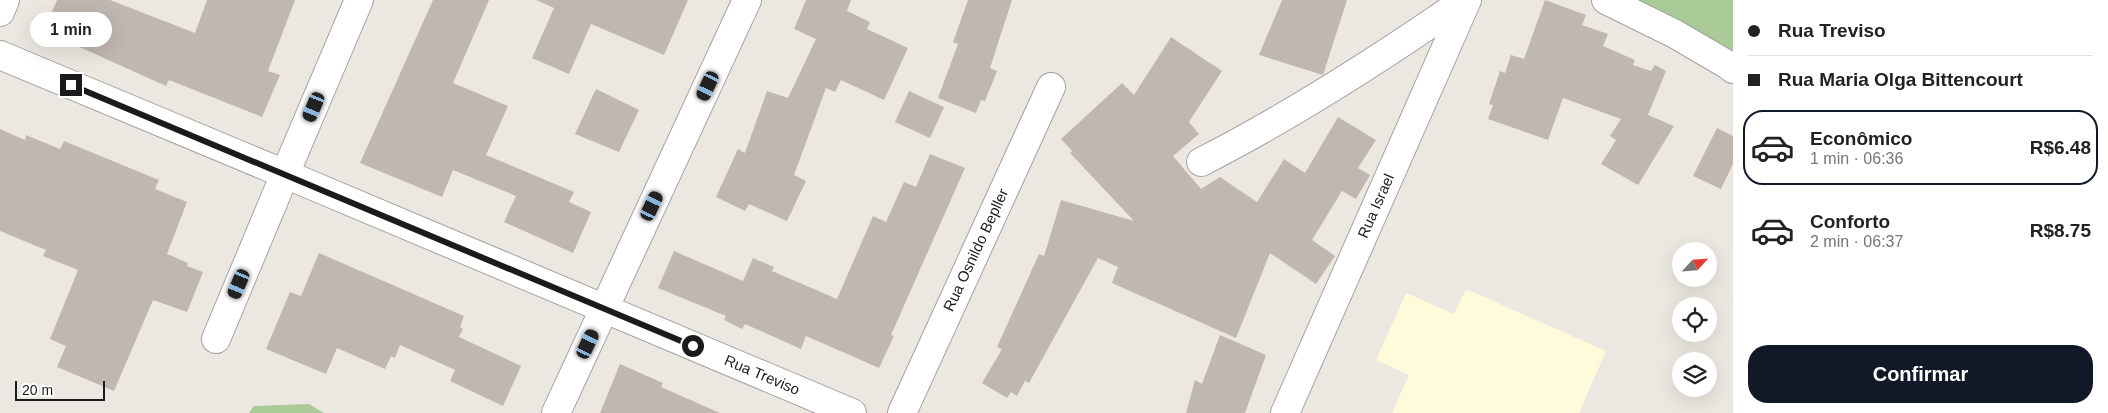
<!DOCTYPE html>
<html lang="pt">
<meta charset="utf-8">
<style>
:root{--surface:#fff;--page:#f6f6f6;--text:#222;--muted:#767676;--line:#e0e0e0;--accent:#111827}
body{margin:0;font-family:Arial,sans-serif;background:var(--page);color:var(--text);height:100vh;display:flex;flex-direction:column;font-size:19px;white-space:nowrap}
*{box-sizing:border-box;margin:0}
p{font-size:16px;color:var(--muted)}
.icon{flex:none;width:28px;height:28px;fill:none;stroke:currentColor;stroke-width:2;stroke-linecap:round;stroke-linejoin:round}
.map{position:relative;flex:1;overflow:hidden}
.sheet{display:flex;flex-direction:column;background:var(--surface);width:375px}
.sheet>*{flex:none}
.top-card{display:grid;align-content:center;height:110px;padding:0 15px;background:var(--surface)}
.needle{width:32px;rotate:64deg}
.controls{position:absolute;left:1672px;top:242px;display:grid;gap:10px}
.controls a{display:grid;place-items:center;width:45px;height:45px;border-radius:50%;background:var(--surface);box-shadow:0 5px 20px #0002;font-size:25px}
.scale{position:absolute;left:15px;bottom:12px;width:90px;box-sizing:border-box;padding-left:5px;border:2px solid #1b1b1b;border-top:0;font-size:14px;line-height:18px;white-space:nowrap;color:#1b1b1b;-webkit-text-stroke:4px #fff;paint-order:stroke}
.end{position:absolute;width:22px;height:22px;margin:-11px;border:6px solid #1b1b1b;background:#fff;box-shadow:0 0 0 2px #fff}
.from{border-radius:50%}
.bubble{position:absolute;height:35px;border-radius:18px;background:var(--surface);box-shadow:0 5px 20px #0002;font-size:16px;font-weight:700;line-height:35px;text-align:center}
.car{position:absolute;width:15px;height:30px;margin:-15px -8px;border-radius:6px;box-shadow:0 0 4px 1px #0007;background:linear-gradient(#222 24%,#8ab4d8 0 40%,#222 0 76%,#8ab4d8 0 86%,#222 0)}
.top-card b{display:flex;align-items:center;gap:18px;height:48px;font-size:19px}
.top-card b+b{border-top:1px solid var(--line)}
.top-card i{width:12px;height:12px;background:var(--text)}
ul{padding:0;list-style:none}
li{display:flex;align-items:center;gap:15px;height:75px;margin:0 10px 8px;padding:0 5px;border:2px solid transparent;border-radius:20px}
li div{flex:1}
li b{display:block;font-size:19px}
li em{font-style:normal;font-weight:700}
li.current{border-color:var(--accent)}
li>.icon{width:45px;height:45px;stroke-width:1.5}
.primary-button{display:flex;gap:10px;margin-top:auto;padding:10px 15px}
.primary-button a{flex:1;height:58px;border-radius:20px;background:var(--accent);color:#fff;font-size:20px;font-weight:700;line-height:58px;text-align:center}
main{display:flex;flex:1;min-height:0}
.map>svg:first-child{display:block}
.education{fill:#fdfbd9}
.forest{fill:#aaca97}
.building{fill:#c1b7b1}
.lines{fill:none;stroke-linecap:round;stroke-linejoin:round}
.minor-casing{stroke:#a2a2a2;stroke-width:30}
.tertiary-casing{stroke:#a2a2a2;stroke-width:30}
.minor{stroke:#fff;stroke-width:28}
.tertiary{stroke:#fff;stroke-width:28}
.route{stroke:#1b1b1b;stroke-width:6}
.labels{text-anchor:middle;stroke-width:5;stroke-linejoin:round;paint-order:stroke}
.street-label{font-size:15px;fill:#1b1b1b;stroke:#fff}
</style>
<main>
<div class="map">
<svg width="1733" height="413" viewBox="0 0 1733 413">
<rect width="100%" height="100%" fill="#ece8e1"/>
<polygon class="education" points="1466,289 1606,351 1579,413 1392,413 1409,375 1376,360 1406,293 1454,314"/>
<g class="forest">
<polygon points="1620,0 1733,0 1733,62"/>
<polygon points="309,404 324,413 249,413 254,406"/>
</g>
<g class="building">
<polygon points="57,0 110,0 195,33 207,0 295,0 268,71 280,75 262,117 169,80 166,86 44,31"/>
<polygon points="433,0 489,0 453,83 508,106 486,155 574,192 569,202 591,212 573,253 504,222 516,196 453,170 442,197 360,163"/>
<polygon points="536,0 688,0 664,55 591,24 569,74 532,58 554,8"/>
<polygon points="806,0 851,0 847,11 870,22 867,29 908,48 884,100 841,80 835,92 826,88 794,175 806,181 787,221 749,204 745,211 716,197 738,149 745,153 767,91 788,98 816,39 794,29"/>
<polygon points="968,0 1012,0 990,68 997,71 985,101 981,100 976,113 938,98 958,44 953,42"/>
<polygon points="1282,0 1347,0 1323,75 1259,55"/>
<polygon points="1545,0 1586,15 1582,25 1608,34 1603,46 1635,60 1633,65 1651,71 1655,65 1666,71 1648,115 1674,126 1638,185 1601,164 1616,140 1610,136 1621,119 1563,98 1548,140 1488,119 1493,105 1489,104 1500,71 1505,73 1511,55 1524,59"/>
<polygon points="1171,37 1222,71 1189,122 1199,134 1173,156 1201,189 1220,177 1257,202 1284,159 1305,173 1338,117 1376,140 1358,168 1370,175 1356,199 1342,191 1312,240 1335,256 1316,284 1270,253 1236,338 1112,283 1118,267 1098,258 1029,383 1025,381 1017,396 1011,392 1007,398 982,383 1002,349 997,347 1039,254 1044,256 1061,200 1134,221 1070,153 1072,151 1061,139 1122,83 1134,95"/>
<polygon points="596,89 639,110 619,152 575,134"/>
<polygon points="909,91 944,107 930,138 895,122"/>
<polygon points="1717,128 1733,136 1733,164 1721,189 1693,176"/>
<polygon points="0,129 25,140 26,135 60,149 64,141 159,180 155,189 187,202 167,254 188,263 187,266 203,272 187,312 153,300 114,391 57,367 66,346 50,339 78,270 43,256 46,250 0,231"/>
<polygon points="930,154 965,168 891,335 894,336 879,368 806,336 801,349 745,324 742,329 724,320 726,316 658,288 674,251 743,281 753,258 774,267 772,271 837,299 873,216 886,222 904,182 916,187"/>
<polygon points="319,253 464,316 460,327 463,329 459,337 521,366 503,406 450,381 455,370 400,345 395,358 391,356 385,369 337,348 326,374 266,349 290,292 301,296"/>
<polygon points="1220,335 1266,355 1245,413 1186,413 1195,380 1202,384"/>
<polygon points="620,364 663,383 661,387 720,413 600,413"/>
</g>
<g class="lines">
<g class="minor-casing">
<g id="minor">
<polyline points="1606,0 1675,34 1728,65 1733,69"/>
<polyline points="0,12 5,0"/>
<path d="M1201 162C1293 115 1380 59 1465 0"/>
<polyline points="216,339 285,174 852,413"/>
<polyline points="556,413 747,0"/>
<polyline points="902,413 1051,87"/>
<polyline points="1285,413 1467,0"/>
</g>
</g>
<g class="tertiary-casing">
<polyline id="tertiary" points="0,55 285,174 359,0"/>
</g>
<use href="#minor" class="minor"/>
<use href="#tertiary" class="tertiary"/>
</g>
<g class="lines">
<polyline class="route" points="71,85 693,346"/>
</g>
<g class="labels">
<g class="street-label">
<text transform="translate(1376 206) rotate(-66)" y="5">Rua Israel</text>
<text transform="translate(976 250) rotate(-65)" y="5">Rua Osnildo Bepller</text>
<text transform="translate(762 375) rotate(23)" y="5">Rua Treviso</text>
</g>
</g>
</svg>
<div class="controls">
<a><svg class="needle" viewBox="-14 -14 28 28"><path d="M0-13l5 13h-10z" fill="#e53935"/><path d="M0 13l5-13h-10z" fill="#767676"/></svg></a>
<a><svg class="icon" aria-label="locate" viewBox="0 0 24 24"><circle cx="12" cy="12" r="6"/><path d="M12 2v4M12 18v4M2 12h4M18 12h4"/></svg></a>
<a><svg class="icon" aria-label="layers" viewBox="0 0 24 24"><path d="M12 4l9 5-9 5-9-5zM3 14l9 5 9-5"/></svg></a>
</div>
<div class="scale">20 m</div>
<i class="end from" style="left:693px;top:346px"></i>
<i class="end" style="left:71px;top:85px"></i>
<div class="bubble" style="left:30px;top:12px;width:82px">1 min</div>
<i class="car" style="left:708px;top:86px;rotate:205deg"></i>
<i class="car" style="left:314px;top:107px;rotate:203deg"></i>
<i class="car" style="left:652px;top:206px;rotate:25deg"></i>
<i class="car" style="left:239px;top:284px;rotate:203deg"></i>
<i class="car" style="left:588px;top:344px;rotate:25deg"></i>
</div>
<section class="sheet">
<div class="top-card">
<b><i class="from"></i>Rua Treviso</b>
<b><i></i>Rua Maria Olga Bittencourt</b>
</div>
<ul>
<li class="current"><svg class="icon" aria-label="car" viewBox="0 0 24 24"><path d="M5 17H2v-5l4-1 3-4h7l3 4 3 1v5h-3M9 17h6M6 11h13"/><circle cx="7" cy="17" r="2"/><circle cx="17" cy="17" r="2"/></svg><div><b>Econômico</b><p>1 min · 06:36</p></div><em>R$6.48</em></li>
<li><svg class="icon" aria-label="car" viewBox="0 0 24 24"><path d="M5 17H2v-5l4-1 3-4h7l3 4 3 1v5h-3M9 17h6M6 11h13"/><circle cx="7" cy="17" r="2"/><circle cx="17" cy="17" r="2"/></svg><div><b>Conforto</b><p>2 min · 06:37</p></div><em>R$8.75</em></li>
</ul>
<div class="primary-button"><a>Confirmar</a></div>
</section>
</main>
